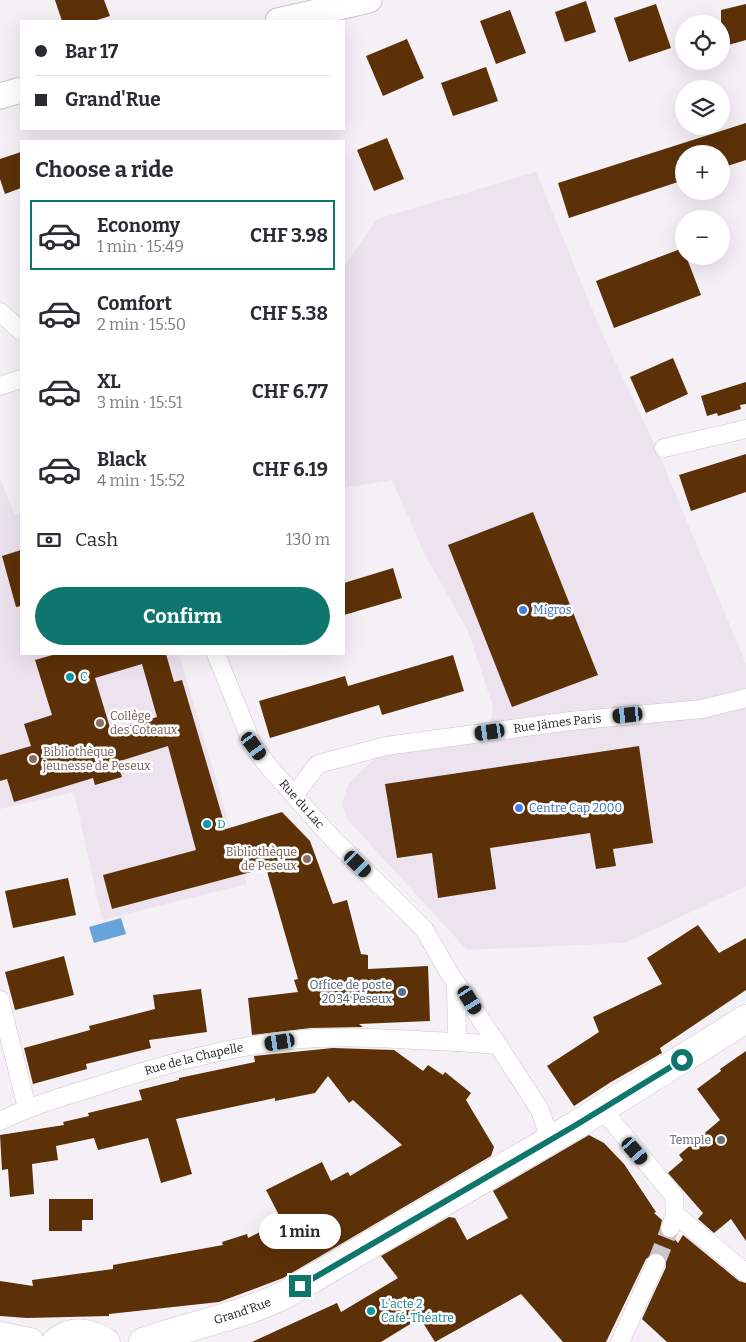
<!DOCTYPE html>
<meta charset="utf-8">
<style>
:root{--surface:#fff;--page:#f2f2f3;--text:#2b2b33;--muted:#7c7c81;--line:#e1e1e2;--accent:#0f766e}
body{margin:0;font-family:Bitter,serif;background:var(--page);color:var(--text);height:100vh;display:flex;flex-direction:column;font-size:19px;white-space:nowrap}
*{box-sizing:border-box;margin:0}
p{font-size:16px;color:var(--muted)}
.icon{flex:none;width:28px;height:28px;fill:none;stroke:currentColor;stroke-width:2;stroke-linecap:round;stroke-linejoin:round}
.map{position:relative;flex:1;overflow:hidden}
.panel{position:absolute;left:20px;top:140px;width:325px;height:515px;display:flex;flex-direction:column;background:var(--surface);border-radius:0px;box-shadow:0 5px 20px #0002}
.panel>*{flex:none}
.banner{position:absolute;left:20px;top:20px;width:325px;height:110px;border-radius:0px;box-shadow:0 5px 20px #0002;display:grid;align-content:center;height:110px;padding:0 15px;background:var(--surface)}
.tools{position:absolute;left:675px;top:15px;display:grid;gap:10px}
.tools a{display:grid;place-items:center;width:55px;height:55px;border-radius:50%;background:var(--surface);box-shadow:0 5px 20px #0002;font-size:25px}
.end{position:absolute;width:22px;height:22px;margin:-11px;border:6px solid #0f766e;background:#fff;box-shadow:0 0 0 2px #fff}
.from{border-radius:50%}
.bubble{position:absolute;height:35px;border-radius:18px;background:var(--surface);box-shadow:0 5px 20px #0002;font-size:16px;font-weight:700;line-height:35px;text-align:center}
.car{position:absolute;width:15px;height:30px;margin:-15px -8px;border-radius:6px;box-shadow:0 0 4px 1px #0007;background:linear-gradient(#222 24%,#8ab4d8 0 40%,#222 0 76%,#8ab4d8 0 86%,#222 0)}
.banner b{display:flex;align-items:center;gap:18px;height:48px;font-size:19px}
.banner b+b{border-top:1px solid var(--line)}
.banner i{width:12px;height:12px;background:var(--text)}
ul{padding:0;list-style:none}
li{display:flex;align-items:center;gap:15px;height:70px;margin:0 10px 8px;padding:0 5px;border:2px solid transparent;border-radius:0px}
li div{flex:1}
li b{display:block;font-size:19px}
li em{font-style:normal;font-weight:700}
li.on{border-color:var(--accent)}
li>.icon{width:45px;height:45px;stroke-width:1.5}
h2{padding:0 15px;font-size:22px;line-height:60px}
.pay{display:flex;align-items:center;gap:12px;height:55px;padding:0 15px;font-size:19px}
.pay p{margin-inline-start:auto}
.button{display:flex;gap:10px;margin-top:auto;padding:10px 15px}
.button a{flex:1;height:58px;border-radius:30px;background:var(--accent);color:#fff;font-size:20px;font-weight:700;line-height:58px;text-align:center}
.map>svg:first-child{display:block}
.built{fill:#ece3ef}
.water{fill:#66a3d8}
.building{fill:#5c3108;fill-rule:evenodd}
.lines{fill:none;stroke-linecap:round;stroke-linejoin:round}
.street-tunnel{stroke:#cac6cb;stroke-width:18;stroke-dasharray:18 9;stroke-linecap:butt}
.street-casing{stroke:#cac6cb;stroke-width:19}
.secondary-casing{stroke:#cac6cb;stroke-width:27}
.primary-casing{stroke:#cac6cb;stroke-width:29}
.street{stroke:#fff;stroke-width:18}
.secondary{stroke:#fff;stroke-width:25}
.primary{stroke:#fff;stroke-width:28}
.route{stroke:#0f766e;stroke-width:6}
.shop-dot{fill:#3f7fe0;stroke:#fff;stroke-width:2}
.culture-dot{fill:#0f9aa8;stroke:#fff;stroke-width:2}
.education-dot{fill:#8d6e63;stroke:#fff;stroke-width:2}
.service-dot{fill:#5c6f8a;stroke:#fff;stroke-width:2}
.worship-dot{fill:#6b7280;stroke:#fff;stroke-width:2}
.labels{text-anchor:middle;stroke-width:5;stroke-linejoin:round;paint-order:stroke}
.shop-label{font-size:12px;fill:#366cbe;stroke:#fff;text-anchor:start}
.culture-label{font-size:12px;fill:#0d838f;stroke:#fff;text-anchor:start}
.education-label{font-size:12px;fill:#785e54;stroke:#fff;text-anchor:start}
.street-label{font-size:12px;fill:#222022;stroke:#fff}
.service-label{font-size:12px;fill:#4e5e75;stroke:#fff;text-anchor:end}
.worship-label{font-size:12px;fill:#5b616d;stroke:#fff;text-anchor:end}
</style>
<div class="map">
<svg width="746" height="1342" viewBox="0 0 746 1342">
<rect width="100%" height="100%" fill="#f4f0f5"/>
<g class="built">
<polygon points="536,172 604,338 659,454 746,664 746,886 625,943 467,950 347,819 342,804 347,786 386,746 489,732 493,707 468,631 425,555 392,480 344,488 344,267 377,219"/>
<polygon points="0,479 15,515 21,513 21,654 179,654 247,884 102,920 74,792 0,809"/>
</g>
<polygon class="water" points="121,918 126,934 94,943 89,927"/>
<g class="building">
<polygon points="55,0 104,0 110,16 94,21 62,21"/>
<polygon points="586,1 596,32 565,42 555,12"/>
<polygon points="656,4 671,48 629,62 614,18"/>
<polygon points="746,4 746,40 721,47 721,10"/>
<polygon points="510,10 526,53 496,64 480,21"/>
<polygon points="407,39 424,78 383,96 366,56"/>
<polygon points="486,67 498,101 453,116 441,83"/>
<polygon points="746,123 746,160 721,168 721,154 684,154 684,180 569,218 558,183"/>
<polygon points="387,138 404,179 374,191 357,150"/>
<polygon points="21,152 21,188 5,194 0,179 0,159"/>
<polygon points="683,248 684,256 686,256 701,295 614,328 596,281"/>
<polygon points="673,358 688,394 646,413 630,377"/>
<polygon points="746,382 746,404 740,405 741,409 718,416 717,413 707,416 701,396"/>
<polygon points="746,454 746,492 691,511 679,475"/>
<polygon points="533,512 598,675 512,707 448,545"/>
<polygon points="21,550 21,606 16,607 2,556"/>
<polygon points="393,568 402,598 344,615 344,583"/>
<path d="M56 654H166L174 682 182 680 226 829 282 812 310 841 333 904 347 900 361 954 368 955V969L428 966 430 1021 359 1024 363 1027 311 1028 252 1035 248 998 298 992 294 980 298 979 266 868 112 909 103 875 196 850 168 746 117 762 122 777 95 785 93 778 14 802 7 779 0 781V755L31 746 24 724 52 715 35 660ZM142 664 157 717 111 731 95 678Z"/>
<polygon points="453,655 464,691 382,715 379,705 270,738 259,701 345,676 348,686"/>
<polygon points="639,746 653,843 613,849 616,866 596,869 590,833 490,848 496,889 438,898 432,853 397,858 385,784"/>
<polygon points="68,878 76,915 13,928 5,891"/>
<polygon points="698,925 719,953 746,938 746,990 660,1048 662,1053 611,1082 574,1106 547,1066 599,1032 593,1017 662,984 647,958"/>
<polygon points="64,956 74,995 15,1010 5,972"/>
<polygon points="201,989 207,1032 149,1040 151,1048 86,1064 87,1069 33,1084 24,1048 90,1030 89,1026 155,1009 153,995"/>
<polygon points="333,1048 394,1050 423,1071 428,1065 443,1075 445,1072 471,1093 466,1100 494,1147 491,1156 283,1278 219,1302 109,1314 109,1316 27,1318 0,1316 0,1281 33,1286 32,1280 113,1269 113,1265 223,1245 222,1242 247,1234 248,1238 282,1221 266,1190 322,1162 331,1181 348,1172 350,1176 402,1145 353,1100 349,1103 328,1076 315,1093 275,1101 275,1098 176,1119 192,1174 161,1183 148,1138 98,1150 94,1138 56,1146 58,1160 32,1164 34,1194 10,1197 8,1169 2,1170 0,1135 64,1125 63,1122 89,1116 88,1113 142,1100 139,1090 179,1080 179,1078 255,1062 254,1056"/>
<polygon points="746,1051 746,1241 731,1219 714,1233 698,1219 703,1213 668,1173 683,1160 679,1155 720,1120 697,1089 721,1071 720,1069"/>
<polygon points="589,1135 604,1143 624,1164 656,1212 654,1213 662,1220 660,1229 662,1235 667,1238 674,1238 678,1243 683,1235 739,1281 746,1283 746,1342 667,1342 642,1319 666,1267 665,1257 655,1252 646,1259 606,1342 563,1342 521,1294 435,1342 420,1318 381,1342 252,1342 337,1303 341,1312 398,1278 381,1256 449,1217 455,1218 467,1240 508,1218 493,1191"/>
<polygon points="49,1199 93,1199 93,1220 82,1220 82,1231 49,1231"/>
</g>
<g class="lines">
<polyline class="street-tunnel" points="656,1263 670,1228"/>
<g class="street-casing">
<g id="street">
<polyline points="0,312 21,331"/>
<polyline points="0,386 21,379"/>
<polyline points="664,448 746,429"/>
<path id="s1" d="M216 654 253 746 268 766 331 837 424 929 448 971 498 1045 457 1042"/>
<path id="s2" d="M295 794 318 764 386 746 570 721 702 709 746 698"/>
<polyline points="0,1000 27,1108"/>
<polyline points="498,1045 540,1110 550,1140"/>
<polyline points="602,1109 674,1196 675,1214 670,1228"/>
<path id="s3" d="M0 1121C32 1105 66 1096 100 1085 162 1065 226 1047 291 1040 346 1034 402 1040 457 1042L456 984"/>
<polyline points="675,1214 746,1273"/>
<polyline points="620,1342 656,1263"/>
</g>
</g>
<g class="secondary-casing">
<g id="secondary">
<polyline points="278,21 369,0"/>
<polyline points="0,96 21,90"/>
</g>
</g>
<g class="primary-casing">
<g id="primary">
<polyline points="0,1336 30,1342"/>
<path d="M56 1342C71 1329 90 1332 106 1342"/>
<path id="s4" d="M143 1342C190 1325 239 1317 284 1295L576 1125 746 1019"/>
</g>
</g>
<use href="#street" class="street"/>
<use href="#secondary" class="secondary"/>
<use href="#primary" class="primary"/>
</g>
<g class="lines">
<polyline class="route" points="300,1286 576,1125 682,1060"/>
</g>
<g class="shop-dot">
<circle cx="523" cy="610" r="5"/>
<circle cx="519" cy="808" r="5"/>
</g>
<g class="culture-dot">
<circle cx="70" cy="677" r="5"/>
<circle cx="207" cy="824" r="5"/>
<circle cx="371" cy="1311" r="5"/>
</g>
<g class="education-dot">
<circle cx="100" cy="723" r="5"/>
<circle cx="33" cy="759" r="5"/>
<circle cx="307" cy="859" r="5"/>
</g>
<circle class="service-dot" cx="402" cy="992" r="5"/>
<circle class="worship-dot" cx="721" cy="1140" r="5"/>
<g class="labels">
<g class="shop-label">
<text x="533" y="614">Migros</text>
<text x="529" y="812">Centre Cap 2000</text>
</g>
<g class="culture-label">
<text x="80" y="681">C</text>
<text x="217" y="828">D</text>
<text x="381" y="1308">L'acte 2<tspan x="381" dy="14">Café-Théatre</tspan></text>
</g>
<g class="education-label">
<text x="110" y="720">Collège<tspan x="110" dy="14">des Coteaux</tspan></text>
<text x="43" y="756">Bibliothèque<tspan x="43" dy="14">jeunesse de Peseux</tspan></text>
<text x="297" y="856" text-anchor="end">Bibliothèque<tspan x="297" dy="14">de Peseux</tspan></text>
</g>
<g class="street-label">
<text dy="4" stroke="none"><textPath href="#s2" startOffset="281">Rue Jämes Paris</textPath></text>
<text dy="4" stroke="none"><textPath href="#s1" startOffset="175">Rue du Lac</textPath></text>
<text dy="4" stroke="none"><textPath href="#s3" startOffset="204">Rue de la Chapelle</textPath></text>
<text dy="4" stroke="none"><textPath href="#s4" startOffset="104">Grand'Rue</textPath></text>
</g>
<g class="service-label">
<text x="392" y="989">Office de poste<tspan x="392" dy="14">2034 Peseux</tspan></text>
</g>
<g class="worship-label">
<text x="711" y="1144">Temple</text>
</g>
</g>
</svg>
<div class="tools">
<a><svg class="icon" aria-label="locate" viewBox="0 0 24 24"><circle cx="12" cy="12" r="6"/><path d="M12 2v4M12 18v4M2 12h4M18 12h4"/></svg></a>
<a><svg class="icon" aria-label="layers" viewBox="0 0 24 24"><path d="M12 4l9 5-9 5-9-5zM3 14l9 5 9-5"/></svg></a>
<a>+</a>
<a>−</a>
</div>
<i class="end from" style="left:682px;top:1060px"></i>
<i class="end" style="left:300px;top:1286px"></i>
<div class="bubble" style="left:259px;top:1214px;width:82px">1 min</div>
<i class="car" style="left:628px;top:715px;rotate:264deg"></i>
<i class="car" style="left:490px;top:732px;rotate:262deg"></i>
<i class="car" style="left:254px;top:746px;rotate:144deg"></i>
<i class="car" style="left:358px;top:864px;rotate:134deg"></i>
<i class="car" style="left:470px;top:1000px;rotate:148deg"></i>
<i class="car" style="left:280px;top:1042px;rotate:261deg"></i>
<i class="car" style="left:635px;top:1151px;rotate:139deg"></i>
<div class="banner">
<b><i class="from"></i>Bar 17</b>
<b><i></i>Grand'Rue</b>
</div>
<section class="panel">
<h2>Choose a ride</h2>
<ul>
<li class="on"><svg class="icon" aria-label="car" viewBox="0 0 24 24"><path d="M5 17H2v-5l4-1 3-4h7l3 4 3 1v5h-3M9 17h6M6 11h13"/><circle cx="7" cy="17" r="2"/><circle cx="17" cy="17" r="2"/></svg><div><b>Economy</b><p>1 min · 15:49</p></div><em>CHF 3.98</em></li>
<li><svg class="icon" aria-label="car" viewBox="0 0 24 24"><path d="M5 17H2v-5l4-1 3-4h7l3 4 3 1v5h-3M9 17h6M6 11h13"/><circle cx="7" cy="17" r="2"/><circle cx="17" cy="17" r="2"/></svg><div><b>Comfort</b><p>2 min · 15:50</p></div><em>CHF 5.38</em></li>
<li><svg class="icon" aria-label="car" viewBox="0 0 24 24"><path d="M5 17H2v-5l4-1 3-4h7l3 4 3 1v5h-3M9 17h6M6 11h13"/><circle cx="7" cy="17" r="2"/><circle cx="17" cy="17" r="2"/></svg><div><b>XL</b><p>3 min · 15:51</p></div><em>CHF 6.77</em></li>
<li><svg class="icon" aria-label="car" viewBox="0 0 24 24"><path d="M5 17H2v-5l4-1 3-4h7l3 4 3 1v5h-3M9 17h6M6 11h13"/><circle cx="7" cy="17" r="2"/><circle cx="17" cy="17" r="2"/></svg><div><b>Black</b><p>4 min · 15:52</p></div><em>CHF 6.19</em></li>
</ul>
<div class="pay"><svg class="icon" aria-label="cash" viewBox="0 0 24 24"><path d="M3 7h18v10H3z"/><circle cx="12" cy="12" r="2"/></svg>Cash<p>130 m</p></div>
<div class="button"><a>Confirm</a></div>
</section>
</div>
